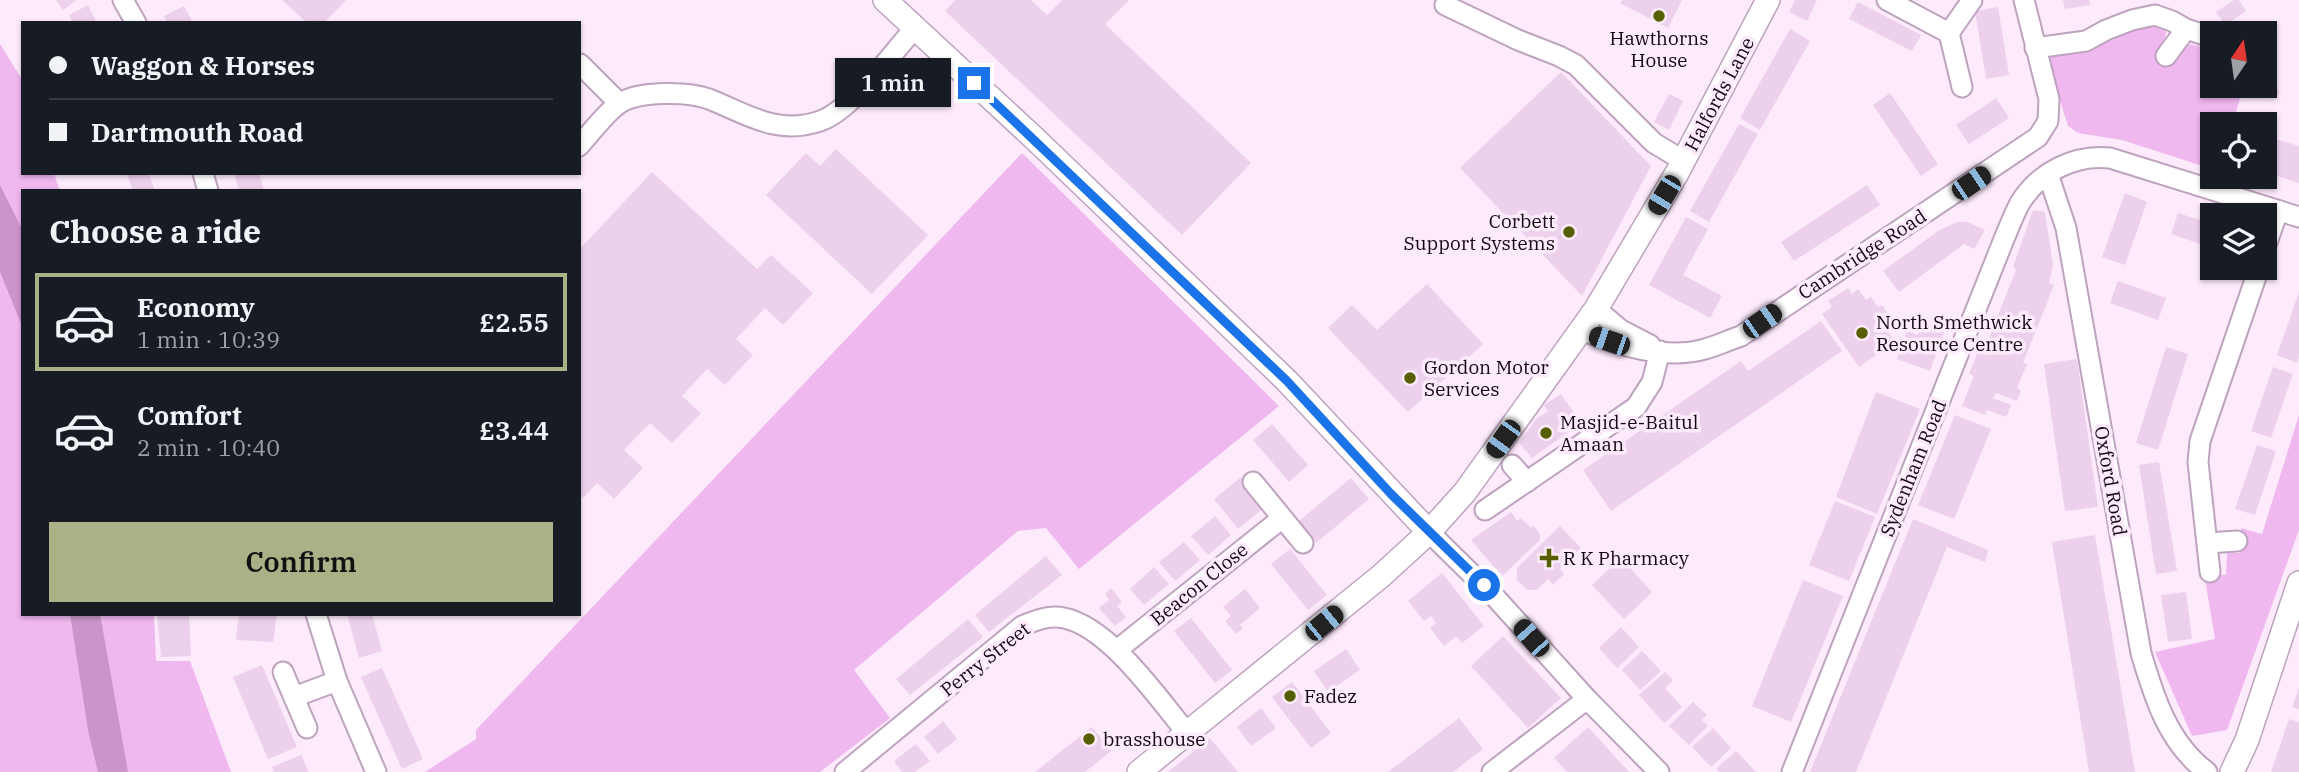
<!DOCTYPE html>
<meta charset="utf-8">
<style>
:root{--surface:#171b24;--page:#20242c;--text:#f1f3f6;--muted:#9ea1a6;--line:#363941;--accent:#abb187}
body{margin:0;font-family:"IBM Plex Serif",serif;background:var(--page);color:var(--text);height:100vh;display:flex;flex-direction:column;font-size:26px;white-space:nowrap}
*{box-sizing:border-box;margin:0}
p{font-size:23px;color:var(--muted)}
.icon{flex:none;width:38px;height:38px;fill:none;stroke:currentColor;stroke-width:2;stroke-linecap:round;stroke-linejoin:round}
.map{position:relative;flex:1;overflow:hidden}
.sheet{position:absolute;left:21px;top:189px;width:560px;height:427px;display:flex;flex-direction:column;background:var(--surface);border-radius:0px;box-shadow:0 2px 5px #0004}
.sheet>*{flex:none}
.banner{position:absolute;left:21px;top:21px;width:560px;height:154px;border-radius:0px;box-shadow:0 2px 5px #0004;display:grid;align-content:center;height:154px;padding:0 28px;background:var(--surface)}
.needle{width:46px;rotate:13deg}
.fabs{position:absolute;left:2200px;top:21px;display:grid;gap:14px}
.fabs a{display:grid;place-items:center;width:77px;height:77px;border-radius:0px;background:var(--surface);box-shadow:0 2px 5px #0004;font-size:35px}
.end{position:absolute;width:32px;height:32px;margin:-16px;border:9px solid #1a73e8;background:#fff;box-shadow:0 0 0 4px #fff}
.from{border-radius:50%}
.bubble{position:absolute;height:49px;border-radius:0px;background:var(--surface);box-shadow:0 2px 5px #0004;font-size:23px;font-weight:600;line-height:49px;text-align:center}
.car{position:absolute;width:21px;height:42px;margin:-21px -10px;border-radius:9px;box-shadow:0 0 5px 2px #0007;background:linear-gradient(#222 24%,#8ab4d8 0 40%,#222 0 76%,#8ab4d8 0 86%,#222 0)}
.banner b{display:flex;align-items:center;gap:24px;height:66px;font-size:26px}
.banner b+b{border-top:2px solid var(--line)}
.banner i{width:18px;height:18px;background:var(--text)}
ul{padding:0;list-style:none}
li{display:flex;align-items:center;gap:21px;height:98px;margin:0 14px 10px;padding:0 14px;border:4px solid transparent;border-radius:0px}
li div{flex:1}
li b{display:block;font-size:26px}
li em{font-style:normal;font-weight:600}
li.active{border-color:var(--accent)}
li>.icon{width:63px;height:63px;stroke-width:1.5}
h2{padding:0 28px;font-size:32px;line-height:84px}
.action{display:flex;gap:14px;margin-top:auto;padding:14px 28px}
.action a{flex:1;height:80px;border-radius:0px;background:var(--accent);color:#111;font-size:28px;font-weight:600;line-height:80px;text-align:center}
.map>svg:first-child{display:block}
.green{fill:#efb8ef}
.water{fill:#cb95cb}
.building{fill:#ecd0ec}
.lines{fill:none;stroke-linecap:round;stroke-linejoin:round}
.minor-casing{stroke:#bea3be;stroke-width:23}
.tertiary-casing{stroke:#bea3be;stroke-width:26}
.minor{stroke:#fff;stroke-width:19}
.tertiary{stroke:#fff;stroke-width:23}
.route{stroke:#1a73e8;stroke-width:9}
.poi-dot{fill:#566000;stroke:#fdebfc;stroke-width:2.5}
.labels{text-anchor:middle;stroke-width:7;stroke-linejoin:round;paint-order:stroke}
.poi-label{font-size:19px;fill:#110811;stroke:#fdebfc;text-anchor:start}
.street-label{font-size:19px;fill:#110811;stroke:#fdebfc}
</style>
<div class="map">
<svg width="2299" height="772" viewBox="0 0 2299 772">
<rect width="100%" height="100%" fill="#fdebfc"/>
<g class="green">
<polygon points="2154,23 2165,27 2166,33 2161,51 2173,59 2190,44 2212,49 2212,86 2232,86 2240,99 2232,124 2212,124 2212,169 2122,140 2078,133 2068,126 2059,97 2050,57 2113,40 2127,27"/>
<polygon points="0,44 23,81 23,173 54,173 60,191 23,191 23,614 154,614 156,661 190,661 231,772 0,772"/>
<polygon points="1022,153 1279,406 1079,569 1046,528 1018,531 854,670 890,718 820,772 425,772 476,739 476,730"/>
<polygon points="2299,415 2299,530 2227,730 2192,736 2155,652 2215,639 2204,573 2226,575 2227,553 2240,553 2241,528 2262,534"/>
</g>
<g class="water">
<polygon points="0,185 23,231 23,328 0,272"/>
<polygon points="70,614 100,614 128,772 98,772 88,730"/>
</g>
<g class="building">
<polygon points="56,0 77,0 63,10"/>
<polygon points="282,0 346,0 324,23 307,23"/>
<polygon points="955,0 1031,0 1047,15 1062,0 1129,0 1105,24 1251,163 1182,235 945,11"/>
<polygon points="1622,0 1682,0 1668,28 1620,3"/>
<polygon points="1795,0 1817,0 1807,21 1789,12"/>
<polygon points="2063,0 2089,0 2090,5 2065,9"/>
<polygon points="2234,0 2239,0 2246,11 2225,25 2216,12"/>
<polygon points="1858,2 1921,35 1912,51 1849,19"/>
<polygon points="88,5 97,23 73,23 69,15"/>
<polygon points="184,6 193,23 167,23 164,16"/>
<polygon points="1998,7 2009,75 1986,79 1975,11"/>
<polygon points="2262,23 2264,33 2240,33 2239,28"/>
<polygon points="1790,29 1810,41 1760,130 1740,118"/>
<polygon points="2273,68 2279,94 2254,99 2252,86 2264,86 2264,70"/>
<polygon points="1561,72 1651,166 1582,296 1460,168"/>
<polygon points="1890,93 1938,164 1921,176 1873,105"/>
<polygon points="1669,94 1683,101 1669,130 1654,122"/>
<polygon points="1996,98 2009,118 1969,144 1956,125"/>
<polygon points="1739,124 1758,134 1709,222 1690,211"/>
<polygon points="2264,136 2299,146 2299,183 2264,172"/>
<polygon points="836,149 928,235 872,294 766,195 806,153 820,166"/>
<polygon points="652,172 757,269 771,255 813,293 783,325 765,308 736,339 753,355 725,385 707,369 682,396 701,413 672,443 650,423 624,450 643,468 614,499 597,483 583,498 579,494 579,250"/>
<polygon points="127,173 149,173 155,191 133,191"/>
<polygon points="234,173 259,173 264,191 239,191"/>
<polygon points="1867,185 1880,205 1794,261 1781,242"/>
<polygon points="2125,193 2147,202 2125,265 2102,257"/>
<polygon points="2033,210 2045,212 2053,265 2049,283 2054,285 2023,363 2027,364 2017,388 2021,390 2017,401 1996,393 1993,398 2011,405 2006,417 1987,410 1985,415 1962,406 1974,376 1969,374 1980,346 1985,348 2016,270 2013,267"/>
<polygon points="2178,213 2212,224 2212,248 2171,234"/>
<polygon points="1686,217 1708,229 1683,275 1722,296 1710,318 1649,285"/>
<polygon points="1957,222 1968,222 1985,230 1974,249 1964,244 1899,292 1883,271 1938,231"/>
<polygon points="2118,281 2166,298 2158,320 2110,303"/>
<polygon points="1427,284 1483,344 1408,412 1328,328 1352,305 1377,330"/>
<polygon points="1848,288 1852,294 1858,289 1866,300 1871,297 1878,307 1882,305 1891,318 1883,324 1895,342 1859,367 1822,314 1832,307 1828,301"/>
<polygon points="2299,292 2299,357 2297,363 2277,355"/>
<polygon points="1821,321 1842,351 1611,511 1583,470 1741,361 1748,371"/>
<polygon points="1922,324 1944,332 1930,371 1897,359 1907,331 1918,335"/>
<polygon points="2166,347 2188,354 2158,450 2136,443"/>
<polygon points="2077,359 2098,507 2065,511 2044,364"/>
<polygon points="2273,367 2293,374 2271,438 2251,431"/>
<polygon points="1876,392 1920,409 1877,514 1836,497"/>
<polygon points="1561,394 1581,423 1532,458 1519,443 1536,419 1548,411 1544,405"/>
<polygon points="1955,415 1991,429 1954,519 1918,505"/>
<polygon points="1272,424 1308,465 1289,482 1253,440"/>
<polygon points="2257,445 2276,451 2255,515 2235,509"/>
<polygon points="2159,462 2177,571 2156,574 2139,465"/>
<polygon points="1241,477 1265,507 1238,529 1214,499"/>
<polygon points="1351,478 1369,499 1316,543 1299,521"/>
<polygon points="1835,501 1875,517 1849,581 1809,565"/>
<polygon points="1511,512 1517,521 1521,518 1530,527 1534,526 1540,534 1540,540 1502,576 1471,540"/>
<polygon points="1215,516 1231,535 1208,555 1191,536"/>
<polygon points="1913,519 1988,550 1985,562 1947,547 1856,772 1810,772"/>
<polygon points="1560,526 1581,548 1560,569 1564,574 1553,585 1548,579 1537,590 1528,590 1517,580 1517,568"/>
<polygon points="2095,535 2135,772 2089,772 2052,542"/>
<polygon points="1184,542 1200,560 1175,581 1159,562"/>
<polygon points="1290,549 1327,595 1308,610 1271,564"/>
<polygon points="1046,556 1062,575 989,632 975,615"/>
<polygon points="1621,558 1652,592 1624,619 1592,585"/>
<polygon points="1154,567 1169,584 1144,605 1130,589"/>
<polygon points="1442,573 1484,626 1462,643 1456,636 1444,646 1430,628 1436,623 1431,616 1424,621 1408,601"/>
<polygon points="1803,580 1843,596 1791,722 1752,706"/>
<polygon points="1111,588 1122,602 1117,606 1126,617 1115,626 1099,608 1109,600 1105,594"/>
<polygon points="1245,589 1260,608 1240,625 1243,628 1236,634 1225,621 1231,616 1223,607"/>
<polygon points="2186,592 2192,639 2168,642 2161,595"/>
<polygon points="157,614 189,614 191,656 161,657"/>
<polygon points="239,614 277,614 273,642 236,640"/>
<polygon points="347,614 372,614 382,651 359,658"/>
<polygon points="1191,618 1232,670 1215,683 1174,631"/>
<polygon points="968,619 983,637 910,695 896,679"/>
<polygon points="1621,627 1639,647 1617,668 1599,648"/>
<polygon points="1503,636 1561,698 1528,728 1471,666"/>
<polygon points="1346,649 1360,670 1328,692 1314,671"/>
<polygon points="1642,651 1661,671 1640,690 1622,670"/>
<polygon points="262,665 297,747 268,759 233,677"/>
<polygon points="382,668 423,759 402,769 361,677"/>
<polygon points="1665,672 1673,680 1665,688 1682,707 1664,723 1639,695"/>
<polygon points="1292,682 1331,733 1311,748 1272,697"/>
<polygon points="2299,688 2299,709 2292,707"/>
<polygon points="1693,702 1707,715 1702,720 1708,726 1689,745 1669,726"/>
<polygon points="1261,708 1276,728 1251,746 1237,727"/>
<polygon points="1459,718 1483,749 1453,772 1388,772"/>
<polygon points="2289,719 2299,722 2299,772 2271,772"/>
<polygon points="943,721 957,739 938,754 924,737"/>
<polygon points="1092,727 1111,751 1085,772 1035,772"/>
<polygon points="1588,727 1629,772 1567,772 1554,758"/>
<polygon points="1713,728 1731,748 1711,767 1692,747"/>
<polygon points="1210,738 1238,772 1168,772"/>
<polygon points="916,744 930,761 915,772 902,772 894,761"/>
<polygon points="1736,751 1756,772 1719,772 1716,769"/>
<polygon points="301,755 309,772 274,772 272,767"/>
</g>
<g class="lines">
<g class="minor-casing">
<g id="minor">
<polyline points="123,0 136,23"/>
<polyline points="1887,0 1949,33"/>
<polyline points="1445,5 1518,40 1559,56 1576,65 1654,143 1684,161"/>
<polyline points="2035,48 2086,41 2106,30 2132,20 2155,15 2172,21 2186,29 2208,36"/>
<polyline points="2166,56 2186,29"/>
<polyline points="580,64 619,103"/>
<polyline points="1962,87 1949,33 1972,0"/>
<path d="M579 146C589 135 608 110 620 103 639 91 687 91 709 99 747 114 777 136 820 121 851 111 892 53 915 28"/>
<polyline points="203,173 208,191"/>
<path d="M2048 174 2066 228 2141 653C2154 697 2168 743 2207 772"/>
<polyline points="2264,251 2278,211"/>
<polyline points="1596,309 1621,330 1650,345"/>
<path d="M1583 330C1616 346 1668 360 1705 349 1717 346 1729 340 1741 336L2038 137 2048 121 2049 99 2024 0"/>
<polyline points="1512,465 1527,482"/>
<polyline points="1253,482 1303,543"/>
<polyline points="1485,510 1636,407 1652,382 1660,351"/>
<polyline points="1429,532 1495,597 1587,699 1659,772"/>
<polyline points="2208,543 2237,541"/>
<polyline points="2210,572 2198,462 2200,441 2259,268"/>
<polyline points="316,614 337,681 376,772"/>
<polyline points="1117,650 1281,519"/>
<polyline points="283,672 307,728"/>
<polyline points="294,697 337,681"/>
<path d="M845 772 1022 626C1036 620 1049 615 1064 618 1109 627 1158 698 1187 733"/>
<polyline points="1492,772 1587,699"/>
<path d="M1792 772 2004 239C2009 227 2014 214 2020 203 2039 172 2075 154 2110 158L2299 217"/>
</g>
</g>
<g class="tertiary-casing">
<g id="tertiary">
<polyline points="885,0 1034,138 1287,381 1429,532"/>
<polyline points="1139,772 1381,576 1429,532 1465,492 1596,309 1677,173 1768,0"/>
<polyline points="2232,772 2247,740 2299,583"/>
</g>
</g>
<use href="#minor" class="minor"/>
<use href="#tertiary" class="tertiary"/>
</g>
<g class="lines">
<polyline class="route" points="974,83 1287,381 1391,494 1484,585"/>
</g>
<g class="poi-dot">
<circle cx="1659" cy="16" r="7"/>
<circle cx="1569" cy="232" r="7"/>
<circle cx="1862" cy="333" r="7"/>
<circle cx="1410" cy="378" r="7"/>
<circle cx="1546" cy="433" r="7"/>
<path d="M1545.5 547.5h7v7h7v7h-7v7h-7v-7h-7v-7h7z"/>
<circle cx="1290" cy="696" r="7"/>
<circle cx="1089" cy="739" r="7"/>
</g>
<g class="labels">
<g class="poi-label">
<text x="1659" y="45" text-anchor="middle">Hawthorns<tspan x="1659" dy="22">House</tspan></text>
<text x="1555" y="228" text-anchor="end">Corbett<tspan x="1555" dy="22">Support Systems</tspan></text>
<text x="1876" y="329">North Smethwick<tspan x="1876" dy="22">Resource Centre</tspan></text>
<text x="1424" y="374">Gordon Motor<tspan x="1424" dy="22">Services</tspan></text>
<text x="1560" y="429">Masjid-e-Baitul<tspan x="1560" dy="22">Amaan</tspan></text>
<text x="1563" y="565">R K Pharmacy</text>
<text x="1304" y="703">Fadez</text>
<text x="1103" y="746">brasshouse</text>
</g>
<g class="street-label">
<text transform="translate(1719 94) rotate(-62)" y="7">Halfords Lane</text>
<text transform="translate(1862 254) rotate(-33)" y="7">Cambridge Road</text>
<text transform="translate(1913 468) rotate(-68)" y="7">Sydenham Road</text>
<text transform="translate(2111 481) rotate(80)" y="7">Oxford Road</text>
<text transform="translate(1199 584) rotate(-39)" y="7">Beacon Close</text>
<text transform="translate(985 659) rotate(-38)" y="7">Perry Street</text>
</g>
</g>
</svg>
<div class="fabs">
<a><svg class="needle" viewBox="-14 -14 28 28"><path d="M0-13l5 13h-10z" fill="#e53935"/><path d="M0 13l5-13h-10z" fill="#9ea1a6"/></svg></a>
<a><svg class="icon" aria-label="locate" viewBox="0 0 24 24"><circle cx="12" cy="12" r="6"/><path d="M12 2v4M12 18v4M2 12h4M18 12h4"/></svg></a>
<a><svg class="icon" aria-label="layers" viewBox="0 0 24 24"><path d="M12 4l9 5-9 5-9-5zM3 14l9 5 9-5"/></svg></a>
</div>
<i class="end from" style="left:1484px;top:585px"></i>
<i class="end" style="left:974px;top:83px"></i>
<div class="bubble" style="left:835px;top:58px;width:116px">1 min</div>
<i class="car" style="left:1971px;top:183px;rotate:56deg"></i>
<i class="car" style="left:1664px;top:195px;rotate:211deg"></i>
<i class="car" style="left:1762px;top:321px;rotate:55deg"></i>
<i class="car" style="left:1609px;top:341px;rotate:289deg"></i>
<i class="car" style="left:1503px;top:439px;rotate:216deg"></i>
<i class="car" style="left:1324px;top:623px;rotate:51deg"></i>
<i class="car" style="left:1531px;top:638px;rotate:318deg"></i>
<div class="banner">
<b><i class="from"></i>Waggon &amp; Horses</b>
<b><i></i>Dartmouth Road</b>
</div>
<section class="sheet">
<h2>Choose a ride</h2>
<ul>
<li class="active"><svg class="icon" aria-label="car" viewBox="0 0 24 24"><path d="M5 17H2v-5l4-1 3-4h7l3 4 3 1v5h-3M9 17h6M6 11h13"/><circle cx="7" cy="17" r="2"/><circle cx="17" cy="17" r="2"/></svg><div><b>Economy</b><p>1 min · 10:39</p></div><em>£2.55</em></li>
<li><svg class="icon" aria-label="car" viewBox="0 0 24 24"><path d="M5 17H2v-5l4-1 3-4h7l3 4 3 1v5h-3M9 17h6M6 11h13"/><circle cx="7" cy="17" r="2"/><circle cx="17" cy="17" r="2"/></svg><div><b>Comfort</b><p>2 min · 10:40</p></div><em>£3.44</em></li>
</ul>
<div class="action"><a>Confirm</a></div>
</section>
</div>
